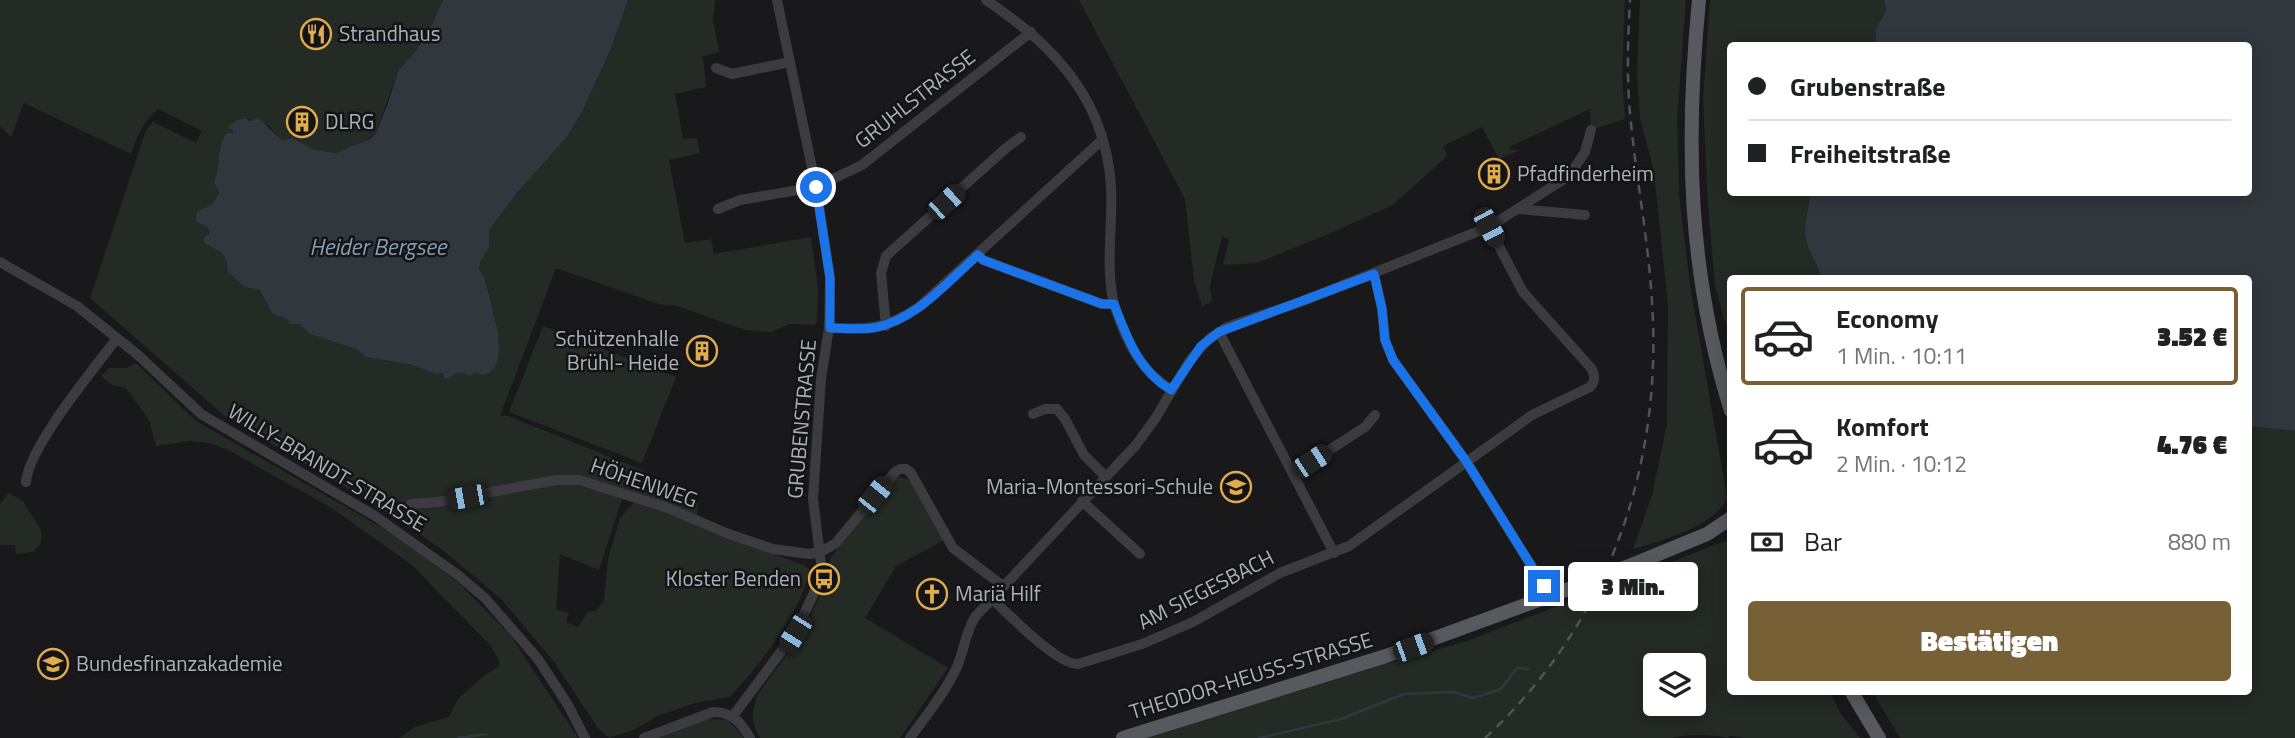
<!DOCTYPE html>
<html lang="de">
<meta charset="utf-8">
<style>
:root{--surface:#fff;--page:#f2f2f2;--text:#202124;--muted:#757577;--line:#e0e0e0;--accent:#776036}
body{margin:0;font-family:"Titillium Web",sans-serif;background:var(--page);color:var(--text);height:100vh;display:flex;flex-direction:column;font-size:26px;white-space:nowrap}
*{box-sizing:border-box;margin:0}
p{font-size:23px;color:var(--muted)}
.icon{flex:none;width:38px;height:38px;fill:none;stroke:currentColor;stroke-width:2;stroke-linecap:round;stroke-linejoin:round}
.map{position:relative;flex:1;overflow:hidden}
.side{position:absolute;left:1727px;top:275px;width:525px;height:420px;display:flex;flex-direction:column;background:var(--surface);border-radius:7px;box-shadow:0 4px 18px #0003}
.side>*{flex:none}
.top-card{position:absolute;left:1727px;top:42px;width:525px;height:154px;border-radius:7px;box-shadow:0 4px 18px #0003;display:grid;align-content:center;height:154px;padding:0 21px;background:var(--surface)}
.tools{position:absolute;left:1643px;top:653px;display:grid;gap:14px}
.tools a{display:grid;place-items:center;width:63px;height:63px;border-radius:7px;background:var(--surface);box-shadow:0 4px 18px #0003;font-size:35px}
.end{position:absolute;width:32px;height:32px;margin:-16px;border:9px solid #1a73e8;background:#fff;box-shadow:0 0 0 4px #fff}
.from{border-radius:50%}
.bubble{position:absolute;height:49px;border-radius:7px;background:var(--surface);box-shadow:0 4px 18px #0003;font-size:23px;font-weight:800;line-height:49px;text-align:center}
.car{position:absolute;width:21px;height:42px;margin:-21px -10px;border-radius:9px;box-shadow:0 0 5px 2px #0007;background:linear-gradient(#222 24%,#8ab4d8 0 40%,#222 0 76%,#8ab4d8 0 86%,#222 0)}
.top-card b{display:flex;align-items:center;gap:24px;height:66px;font-size:26px}
.top-card b+b{border-top:2px solid var(--line)}
.top-card i{width:18px;height:18px;background:var(--text)}
ul{padding:12px 0 0;list-style:none}
li{display:flex;align-items:center;gap:21px;height:98px;margin:0 14px 10px;padding:0 7px;border:4px solid transparent;border-radius:7px}
li div{flex:1}
li b{display:block;font-size:26px}
li em{font-style:normal;font-weight:800}
li.active{border-color:var(--accent)}
li>.icon{width:63px;height:63px;stroke-width:1.5}
.pay{display:flex;align-items:center;gap:18px;height:77px;padding:0 21px;font-size:26px}
.pay p{margin-inline-start:auto}
.primary-button{display:flex;gap:14px;margin-top:auto;padding:14px 21px}
.primary-button a{flex:1;height:80px;border-radius:7px;background:var(--accent);color:#fff;font-size:28px;font-weight:800;line-height:80px;text-align:center}
.map>svg:first-child{display:block}
.green{fill:#232b24;fill-rule:evenodd}
.water{fill:#30383e}
.lines{fill:none;stroke-linecap:round;stroke-linejoin:round}
.stream{stroke:#30383e;stroke-width:2.5}
.minor{stroke:#3b3b40;stroke-width:10}
.major{stroke:#57595e;stroke-width:14}
.rail{stroke:#525358;stroke-width:2.5;stroke-dasharray:9 7;stroke-linecap:butt}
.major-bridge{stroke:#57595e;stroke-width:14}
.route{stroke:#1a73e8;stroke-width:9}
.labels{text-anchor:middle;stroke-width:5;stroke-linejoin:round;paint-order:stroke}
.poi-label{font-size:21px;fill:#adb1b9;stroke:#141416;text-anchor:start}
.street-label{font-size:21px;fill:#adb1b9;stroke:#141416}
.water-label{font-size:23px;font-style:italic;fill:#889eb1;stroke:#141416}
</style>
<div class="map">
<svg width="2295" height="738" viewBox="0 0 2295 738">
<rect width="100%" height="100%" fill="#19191b"/>
<g class="green">
<path d="M0 0H443L430 29 416 51 398 71 376 133 363 143 336 153 321 152 282 140 269 126 246 118 233 130V134L227 133C216 145 221 167 214 182L219 192 211 205 203 210 201 224 208 228 209 246C226 250 266 298 273 314L287 319 291 324H299L310 334 356 349 366 357 413 365 436 374 443 373 444 378 457 371 477 372 498 332 485 279 479 269V263L489 247V230L517 193 566 138 580 116 610 51 628 0H715L713 20 719 52 703 56 706 87 675 94 683 139 697 138 700 153 669 160 685 243 711 239 714 254 811 237 818 289 817 322 814 325 789 324 772 332 745 330 677 306 662 305 556 268 500 416H508L640 469 698 503 697 518 583 477 420 502 375 504 227 418 90 298 146 130 153 122 196 143 202 131 158 109C143 122 137 136 131 154L24 103 11 137 0 126Z"/>
<polygon points="1079,0 1625,0 1622,74 1625,119 1591,130 1590,109 1509,147 1511,150 1520,150 1499,159 1482,127 1443,146 1447,156 1393,205 1333,232 1257,263 1223,265 1229,239 1222,237 1210,285 1212,302 1202,306 1194,280 1185,199"/>
<path d="M1640 0H1686L1677 120 1679 193 1690 285 1727 497C1719 525 1660 541 1633 549L1652 495 1667 423 1668 305 1654 172 1640 118 1637 75Z"/>
<path d="M1710 0H1884L1886 11 1876 28 1875 45 1731 46V192L1810 193C1809 208 1803 225 1806 240 1809 253 1818 264 1821 278H1731V342L1715 287 1708 204 1703 100Z"/>
<polygon points="543,326 676,377 642,463 509,412"/>
<polygon points="134,364 137,364 196,421 393,534 457,581 511,636 578,738 399,738 415,727 449,717 458,699 485,675 499,666 500,662 491,646 412,565 330,507 230,451 211,443 189,441 156,446 149,420 126,388 112,385 101,376 109,368 127,368"/>
<polygon points="2249,426 2295,431 2295,738 1900,738 1872,691 2249,691"/>
<path d="M897 476 907 479 912 483 944 540 896 566 865 618 948 668 900 738H760C751 722 751 711 758 694L804 631 820 595 831 557Z"/>
<path d="M571 484 623 496 599 570 560 554 556 609 569 613 566 622 578 627 587 613 597 610 604 600 608 559 620 518 635 501 684 517 728 538 804 565 810 570C800 613 760 666 729 697L695 703 658 716 633 730 609 738 598 728 555 663 501 599 444 551 385 511 386 509 465 502 551 485Z"/>
<polygon points="9,493 23,501 40,528 42,537 40,544 33,552 16,554 15,545 0,545 0,504"/>
<path d="M1725 541 1731 542V691H1829L1841 714 1860 738H1745L1731 736 1727 738C1718 734 1682 734 1672 738H1123L1467 641ZM1656 665H1694V704H1656Z"/>
<polygon points="706,719 728,720 744,738 656,738"/>
</g>
<g class="water">
<path d="M443 0H628L610 51 580 116 566 138 517 193 489 230V247L480 262 479 269 485 279 498 332 499 348 497 362 494 368 489 373 482 375 476 372 470 376C460 371 458 371 449 378H444L443 373 436 374 413 365 366 357 356 349 310 334 299 324H290L287 319 273 314 259 290 245 287 228 272C226 248 219 254 204 242V238L209 234 208 228 196 221 197 212 211 205 219 193 214 182C221 167 216 145 227 133H233V130L228 128 235 121 246 118 249 121 258 118 282 140 293 138 314 150 336 153 370 139 376 133 388 103 398 71 416 51 430 29Z"/>
<path d="M1884 0H2295V431L2249 426V278H1821C1818 264 1809 253 1806 240 1803 225 1809 208 1810 193L2249 192V46L1875 45 1876 28 1886 11Z"/>
</g>
<g class="lines">
<g class="stream">
<polyline points="458,738 487,734"/>
<polyline points="1259,738 1341,719 1404,694 1453,692 1473,698 1501,689 1517,668 1528,669"/>
</g>
<g class="minor">
<path d="M986 0C1032 31 1074 67 1096 120 1104 140 1110 165 1111 187 1113 225 1105 266 1114 304 1117 314 1121 324 1125 334 1135 357 1150 377 1172 390"/>
<polyline points="716,68 732,74 790,62"/>
<polyline points="718,209 740,200 816,187 862,165 1031,32"/>
<polyline points="1519,209 1585,215"/>
<polyline points="978,255 983,260 1102,304 1114,304"/>
<polyline points="0,262 77,306 138,355 201,414 375,516 458,575 485,598 538,659 568,705 585,738"/>
<polyline points="1374,273 1382,309 1385,340 1393,360 1466,461 1550,596"/>
<polyline points="886,326 881,273 886,256 1006,148 1021,137"/>
<path d="M829 328C870 329 884 330 919 307L1102 140"/>
<polyline points="1219,332 1334,553"/>
<polyline points="1033,414 1045,409 1057,409 1065,419 1084,455 1105,476"/>
<polyline points="1294,473 1365,427 1375,415"/>
<path d="M26 482C29 446 94 369 117 338"/>
<polyline points="1082,501 1140,554"/>
<polyline points="411,504 438,502 556,480 579,480 665,507 729,534 773,549 809,554 820,552 835,544 895,472 900,469 906,469 911,473 953,548 1003,586"/>
<path d="M992 599C1009 614 1057 665 1078 664L1142 644 1193 622 1280 573 1349 546 1532 415 1590 387C1596 381 1595 375 1591 368L1523 292 1489 227"/>
<polyline points="733,716 795,633 814,593 821,564 813,499 821,379 829,328 830,278 816,187 777,0"/>
<path d="M644 738 713 712C732 712 741 722 750 738"/>
<path d="M910 738C926 716 944 694 956 669 964 652 965 633 975 617L1136 445 1155 419 1190 360 1210 338 1227 327 1303 301 1489 227 1569 176 1585 152 1591 130"/>
</g>
<g class="major">
<path d="M1699 0C1685 142 1688 273 1731 411"/>
<polyline points="1634,564 1707,534 1731,518"/>
<polyline points="1851,691 1879,738"/>
<polyline points="1123,738 1386,656 1566,590"/>
</g>
<path class="rail" d="M1485 738C1608 624 1663 467 1652 302 1648 234 1634 168 1629 101 1627 67 1628 34 1630 0"/>
<polyline class="major-bridge" points="1566,590 1634,564"/>
</g>
<g class="lines">
<path class="route" d="M816 187 830 278V328C844 328 859 330 873 328 914 322 948 281 978 255L983 260 1102 304H1114C1127 338 1139 371 1171 390L1201 346 1219 332 1374 274 1382 309 1385 340 1393 360 1466 461 1544 586"/>
</g>
<defs>
<g id="restaurant-ring" transform="scale(1.575)"><circle r="9.5" fill="#141416" stroke="#e1ac4b" stroke-width="1.5"/><path d="M-5-6h1v4h1v-4h1v4h1v-4h1v5L-1.5 .5V6h-2V.5L-5-1ZM5-6V6H3V1.5H1.5Q1.5-4 5-6Z" fill="#e1ac4b"/></g>
<g id="building-ring" transform="scale(1.575)"><circle r="9.5" fill="#141416" stroke="#e1ac4b" stroke-width="1.5"/><path d="M-4-6H4V6H1V3H-1V6H-4ZM-2.5-4.3h1.7v1.8h-1.7ZM.8-4.3h1.7v1.8H.8ZM-2.5-1h1.7V.8h-1.7ZM.8-1h1.7V.8H.8Z" fill="#e1ac4b"/></g>
<g id="school-ring" transform="scale(1.575)"><circle r="9.5" fill="#141416" stroke="#e1ac4b" stroke-width="1.5"/><path d="M0-5L7-2L0 1L-7-2ZM-4 1L0 2.5L4 1V4Q0 6-4 4Z" fill="#e1ac4b"/></g>
<g id="bus-ring" transform="scale(1.575)"><circle r="9.5" fill="#141416" stroke="#e1ac4b" stroke-width="1.5"/><path d="M-5-6H5V4H4V6H2V4H-2V6H-4V4H-5ZM-3.5-4V0h7V-4ZM-3.5 1.2v1.5H-2V1.2ZM2 1.2v1.5H3.5V1.2Z" fill="#e1ac4b"/></g>
<g id="church-ring" transform="scale(1.575)"><circle r="9.5" fill="#141416" stroke="#e1ac4b" stroke-width="1.5"/><path d="M-1.2-6h2.4v3.5h3.3v2.4h-3.3V6h-2.4V-.1h-3.3v-2.4h3.3Z" fill="#e1ac4b"/></g>
<g id="university-ring" transform="scale(1.575)"><circle r="9.5" fill="#141416" stroke="#e1ac4b" stroke-width="1.5"/><path d="M0-5L7-2L0 1L-7-2ZM-4 1L0 2.5L4 1V4Q0 6-4 4Z" fill="#e1ac4b"/></g>
</defs>
<g fill-rule="evenodd">
<use href="#restaurant-ring" x="316" y="34"/>
<use href="#building-ring" x="302" y="122"/>
<use href="#building-ring" x="1494" y="174"/>
<use href="#building-ring" x="702" y="351"/>
<use href="#school-ring" x="1236" y="487"/>
<use href="#bus-ring" x="824" y="579"/>
<use href="#church-ring" x="932" y="594"/>
<use href="#university-ring" x="53" y="664"/>
</g>
<g class="labels">
<g class="poi-label">
<text x="339" y="41">Strandhaus</text>
<text x="325" y="129">DLRG</text>
<text x="1517" y="181">Pfadfinderheim</text>
<text x="679" y="346" text-anchor="end">Schützenhalle<tspan x="679" dy="24">Brühl- Heide</tspan></text>
<text x="1213" y="494" text-anchor="end">Maria-Montessori-Schule</text>
<text x="801" y="586" text-anchor="end">Kloster Benden</text>
<text x="955" y="601">Mariä Hilf</text>
<text x="76" y="671">Bundesfinanzakademie</text>
</g>
<g class="street-label">
<text transform="translate(915 99) rotate(-38)" y="7">GRUHLSTRASSE</text>
<text transform="translate(802 419) rotate(-85)" y="7">GRUBENSTRASSE</text>
<text transform="translate(327 468) rotate(31)" y="7">WILLY-BRANDT-STRASSE</text>
<text transform="translate(644 483) rotate(19)" y="7">HÖHENWEG</text>
<text transform="translate(1206 590) rotate(-27)" y="7">AM SIEGESBACH</text>
<text transform="translate(1251 676) rotate(-17)" y="7">THEODOR-HEUSS-STRASSE</text>
</g>
<g class="water-label">
<text x="378" y="255">Heider Bergsee</text>
</g>
</g>
</svg>
<div class="tools">
<a><svg class="icon" aria-label="layers" viewBox="0 0 24 24"><path d="M12 4l9 5-9 5-9-5zM3 14l9 5 9-5"/></svg></a>
</div>
<i class="end from" style="left:816px;top:187px"></i>
<i class="end" style="left:1544px;top:586px"></i>
<div class="bubble" style="left:1568px;top:562px;width:130px">3 Min.</div>
<i class="car" style="left:946px;top:202px;rotate:48deg"></i>
<i class="car" style="left:1489px;top:227px;rotate:152deg"></i>
<i class="car" style="left:1312px;top:461px;rotate:57deg"></i>
<i class="car" style="left:875px;top:495px;rotate:39deg"></i>
<i class="car" style="left:467px;top:497px;rotate:260deg"></i>
<i class="car" style="left:795px;top:633px;rotate:212deg"></i>
<i class="car" style="left:1413px;top:647px;rotate:70deg"></i>
<div class="top-card">
<b><i class="from"></i>Grubenstraße</b>
<b><i></i>Freiheitstraße</b>
</div>
<section class="side">
<ul>
<li class="active"><svg class="icon" aria-label="car" viewBox="0 0 24 24"><path d="M5 17H2v-5l4-1 3-4h7l3 4 3 1v5h-3M9 17h6M6 11h13"/><circle cx="7" cy="17" r="2"/><circle cx="17" cy="17" r="2"/></svg><div><b>Economy</b><p>1 Min. · 10:11</p></div><em>3.52 €</em></li>
<li><svg class="icon" aria-label="car" viewBox="0 0 24 24"><path d="M5 17H2v-5l4-1 3-4h7l3 4 3 1v5h-3M9 17h6M6 11h13"/><circle cx="7" cy="17" r="2"/><circle cx="17" cy="17" r="2"/></svg><div><b>Komfort</b><p>2 Min. · 10:12</p></div><em>4.76 €</em></li>
</ul>
<div class="pay"><svg class="icon" aria-label="cash" viewBox="0 0 24 24"><path d="M3 7h18v10H3z"/><circle cx="12" cy="12" r="2"/></svg>Bar<p>880 m</p></div>
<div class="primary-button"><a>Bestätigen</a></div>
</section>
</div>
